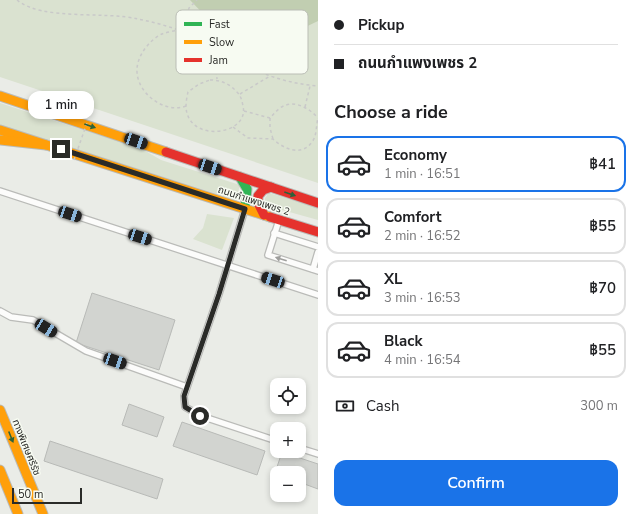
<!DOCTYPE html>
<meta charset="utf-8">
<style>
:root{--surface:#fff;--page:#f6f6f6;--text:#202124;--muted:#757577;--line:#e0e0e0;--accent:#1a73e8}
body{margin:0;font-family:"Nunito Sans","Noto Sans Thai",sans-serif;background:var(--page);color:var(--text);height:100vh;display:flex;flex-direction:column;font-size:15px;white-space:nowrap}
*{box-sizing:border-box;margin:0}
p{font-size:13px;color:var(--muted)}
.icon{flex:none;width:22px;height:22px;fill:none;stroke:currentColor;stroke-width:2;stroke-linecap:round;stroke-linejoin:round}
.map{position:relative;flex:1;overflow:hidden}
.panel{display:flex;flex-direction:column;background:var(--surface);width:316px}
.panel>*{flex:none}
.guide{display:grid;align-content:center;height:88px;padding:0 16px;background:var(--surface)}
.tools{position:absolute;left:270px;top:378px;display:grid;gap:8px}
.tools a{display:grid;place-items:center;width:36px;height:36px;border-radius:8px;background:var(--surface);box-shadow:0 2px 6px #0003;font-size:20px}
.scale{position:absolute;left:12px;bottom:10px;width:70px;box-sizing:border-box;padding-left:4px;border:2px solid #2a2b28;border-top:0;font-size:11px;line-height:14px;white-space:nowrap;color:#2a2b28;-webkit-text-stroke:3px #f7fbf2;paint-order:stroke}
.end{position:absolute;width:18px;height:18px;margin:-9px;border:5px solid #2a2b28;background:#fff;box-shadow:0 0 0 2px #fff}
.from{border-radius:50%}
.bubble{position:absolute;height:28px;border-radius:12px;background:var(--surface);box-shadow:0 2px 6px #0003;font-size:13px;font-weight:600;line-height:28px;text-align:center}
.car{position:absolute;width:12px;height:24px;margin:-12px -6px;border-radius:5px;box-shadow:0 0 3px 1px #0007;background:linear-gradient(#222 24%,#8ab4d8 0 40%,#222 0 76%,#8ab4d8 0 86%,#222 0)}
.guide b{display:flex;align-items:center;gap:14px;height:38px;font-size:15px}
.guide b+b{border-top:1px solid var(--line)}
.guide i{width:10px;height:10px;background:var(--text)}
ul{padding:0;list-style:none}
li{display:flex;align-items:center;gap:12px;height:56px;margin:0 8px 6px;padding:0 8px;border:2px solid var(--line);border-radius:12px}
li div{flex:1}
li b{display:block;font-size:15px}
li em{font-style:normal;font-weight:600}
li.selected{border-color:var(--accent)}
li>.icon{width:36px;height:36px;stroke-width:1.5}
h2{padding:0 16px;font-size:18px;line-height:48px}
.pay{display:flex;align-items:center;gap:10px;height:44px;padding:0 16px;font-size:15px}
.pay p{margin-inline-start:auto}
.cta{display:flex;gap:8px;margin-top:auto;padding:8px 16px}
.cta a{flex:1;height:46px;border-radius:12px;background:var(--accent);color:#fff;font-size:16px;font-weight:600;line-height:46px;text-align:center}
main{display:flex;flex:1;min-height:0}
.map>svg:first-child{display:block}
.green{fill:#dae2d0}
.water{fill:#c1ceb1}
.building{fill:#d2d4d0;stroke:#b8bab7}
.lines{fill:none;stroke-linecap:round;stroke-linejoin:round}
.lane-casing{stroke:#babbb8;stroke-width:8}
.fast-casing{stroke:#babbb8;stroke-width:11}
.slow-casing{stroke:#babbb8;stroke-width:11}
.jam-casing{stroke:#babbb8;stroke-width:11}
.path{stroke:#c9c9c9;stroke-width:1.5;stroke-dasharray:3 3;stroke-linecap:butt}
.lane{stroke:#fcfcfb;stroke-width:5.5}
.fast{stroke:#30b455;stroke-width:9}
.slow{stroke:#ff9f0a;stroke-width:9}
.jam{stroke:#e5322d;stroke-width:9}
.path-bridge{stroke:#c9c9c9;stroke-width:1.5;stroke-dasharray:3 3;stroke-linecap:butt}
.oneway{fill:#2c623a}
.oneway2{fill:#9e9e9c}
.route{stroke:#2a2b28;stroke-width:5}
.labels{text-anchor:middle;stroke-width:3;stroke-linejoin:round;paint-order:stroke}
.street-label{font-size:10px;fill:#2a2b28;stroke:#f7fbf2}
.key{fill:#f7fbf2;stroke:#babdb5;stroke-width:1}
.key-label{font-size:11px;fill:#2a2b28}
</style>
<main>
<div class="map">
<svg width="318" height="514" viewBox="0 0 318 514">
<rect width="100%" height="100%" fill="#eaece7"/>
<g class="green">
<polygon points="0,0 318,0 318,183 0,77"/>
<polygon points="0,103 142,149 161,160 240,185 236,200 0,125"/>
<polygon points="269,193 318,208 318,220 268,206 265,203 265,198"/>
<polygon points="207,214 234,218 222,250 193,239 203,228"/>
</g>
<polygon class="water" points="190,0 318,0 318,21 293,33 264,38 236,33 209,20"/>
<g class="building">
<polygon points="92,293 175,320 159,370 76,343"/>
<polygon points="129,404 164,417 157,437 122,425"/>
<polygon points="182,422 265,451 257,475 173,446"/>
<polygon points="50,441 163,479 157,499 44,461"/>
<polygon points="282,452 318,464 318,489 299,482 299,473 275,473"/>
</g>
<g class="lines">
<g class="lane-casing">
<g id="lane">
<polyline points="0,191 318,295"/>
<polyline points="245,209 219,294 184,396 185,407 201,416 277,441"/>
<polyline points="279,220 268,255 318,271"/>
<polyline points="274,233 318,247"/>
<polyline points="313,269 318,252"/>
<polyline points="0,311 11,317 33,320 86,351 187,387"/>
<polyline points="299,448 318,454"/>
</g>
</g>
<g class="fast-casing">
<polyline id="fast" points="240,177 247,189 245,209"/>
</g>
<g class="slow-casing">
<g id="slow">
<polyline points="0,96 166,152"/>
<polyline points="0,130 270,217"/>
<polyline points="0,140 46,145"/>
<polyline points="0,410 43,514"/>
<polyline points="0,470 18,514"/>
</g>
</g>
<g class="jam-casing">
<g id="jam">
<polyline points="166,152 318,203"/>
<polyline points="264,215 258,203 258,196 263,190 271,187"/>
<polyline points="270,217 318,232"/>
</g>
</g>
<g class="path">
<path d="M17 0C42 21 105 11 138 19 158 23 179 29 198 38 218 47 235 59 254 69 274 79 296 84 318 86"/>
<polyline points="207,43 215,60 217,79"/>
<path d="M210 80C221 80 230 84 237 92 241 96 242 101 243 106 250 135 188 144 186 107 186 102 187 96 188 92L199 84Z"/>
<polyline points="240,94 270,76"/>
<path d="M186 106C165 114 138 94 137 72 136 57 149 40 162 34 167 32 174 31 180 30L186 17 189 8 197 0"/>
<polyline points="305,107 310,86"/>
<path d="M244 111 270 118C273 115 276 111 280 108 293 99 308 107 318 118"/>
<polyline points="270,118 270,128 273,139"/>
<path d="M233 127 248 138 273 139C284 149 301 157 312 142 317 136 316 125 318 118"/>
</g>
<use href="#lane" class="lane"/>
<use href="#fast" class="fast"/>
<use href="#slow" class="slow"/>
<use href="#jam" class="jam"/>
<polyline class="path-bridge" points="74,160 88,120"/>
</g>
<defs><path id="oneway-solid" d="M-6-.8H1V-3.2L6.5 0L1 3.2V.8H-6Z"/></defs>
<g class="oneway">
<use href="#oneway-solid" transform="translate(90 126) rotate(19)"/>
<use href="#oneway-solid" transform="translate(290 194) rotate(19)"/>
<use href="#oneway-solid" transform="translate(11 437) rotate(68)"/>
</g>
<use class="oneway2" href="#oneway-solid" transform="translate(281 259) rotate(-162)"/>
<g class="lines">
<polyline class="route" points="61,149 245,209 219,294 184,396 185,407 200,416"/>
</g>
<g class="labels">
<g class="street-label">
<text transform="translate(254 200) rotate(18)" y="4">ถนนกำแพงเพชร 2</text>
<text transform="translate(27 447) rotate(68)" y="4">ทางพิเศษศรีรัช</text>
</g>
</g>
<rect x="176" y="10" width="132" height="64" rx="6" class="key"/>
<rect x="184" y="22" width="18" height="4" fill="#30b455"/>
<rect x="184" y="40" width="18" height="4" fill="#ff9f0a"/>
<rect x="184" y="58" width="18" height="4" fill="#e5322d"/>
<g class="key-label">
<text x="209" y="28">Fast</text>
<text x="209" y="46">Slow</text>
<text x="209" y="64">Jam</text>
</g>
</svg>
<div class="tools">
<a><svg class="icon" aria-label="locate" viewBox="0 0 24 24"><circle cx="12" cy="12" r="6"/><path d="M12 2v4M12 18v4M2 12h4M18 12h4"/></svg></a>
<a>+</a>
<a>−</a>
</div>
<div class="scale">50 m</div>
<i class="end from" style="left:200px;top:416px"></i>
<i class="end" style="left:61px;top:149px"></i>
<div class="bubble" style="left:28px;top:91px;width:66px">1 min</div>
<i class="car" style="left:136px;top:141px;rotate:109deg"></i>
<i class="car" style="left:210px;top:167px;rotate:109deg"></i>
<i class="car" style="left:70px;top:214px;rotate:108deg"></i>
<i class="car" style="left:140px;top:237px;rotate:108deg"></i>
<i class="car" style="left:273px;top:280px;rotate:288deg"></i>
<i class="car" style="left:46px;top:328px;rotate:121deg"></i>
<i class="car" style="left:115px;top:361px;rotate:109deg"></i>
</div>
<section class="panel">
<div class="guide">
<b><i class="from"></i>Pickup</b>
<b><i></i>ถนนกำแพงเพชร 2</b>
</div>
<h2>Choose a ride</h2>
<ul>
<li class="selected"><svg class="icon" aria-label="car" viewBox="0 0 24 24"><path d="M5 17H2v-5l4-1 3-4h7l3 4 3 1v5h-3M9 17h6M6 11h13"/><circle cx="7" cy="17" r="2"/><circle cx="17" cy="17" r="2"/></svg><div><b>Economy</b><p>1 min · 16:51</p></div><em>฿41</em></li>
<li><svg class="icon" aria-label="car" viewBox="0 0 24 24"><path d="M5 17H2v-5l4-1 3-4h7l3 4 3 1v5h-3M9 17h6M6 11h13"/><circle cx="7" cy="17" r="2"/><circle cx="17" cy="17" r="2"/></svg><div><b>Comfort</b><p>2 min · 16:52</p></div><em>฿55</em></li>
<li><svg class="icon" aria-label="car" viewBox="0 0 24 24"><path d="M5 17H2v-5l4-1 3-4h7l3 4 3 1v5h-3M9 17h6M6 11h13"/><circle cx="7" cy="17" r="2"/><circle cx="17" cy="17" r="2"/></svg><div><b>XL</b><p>3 min · 16:53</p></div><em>฿70</em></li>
<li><svg class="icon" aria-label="car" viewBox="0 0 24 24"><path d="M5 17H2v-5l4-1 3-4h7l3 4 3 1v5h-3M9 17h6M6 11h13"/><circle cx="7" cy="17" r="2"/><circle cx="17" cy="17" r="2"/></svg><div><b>Black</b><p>4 min · 16:54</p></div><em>฿55</em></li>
</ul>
<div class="pay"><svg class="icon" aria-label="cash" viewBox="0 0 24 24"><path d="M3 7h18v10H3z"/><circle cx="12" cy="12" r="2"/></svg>Cash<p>300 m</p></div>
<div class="cta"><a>Confirm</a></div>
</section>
</main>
